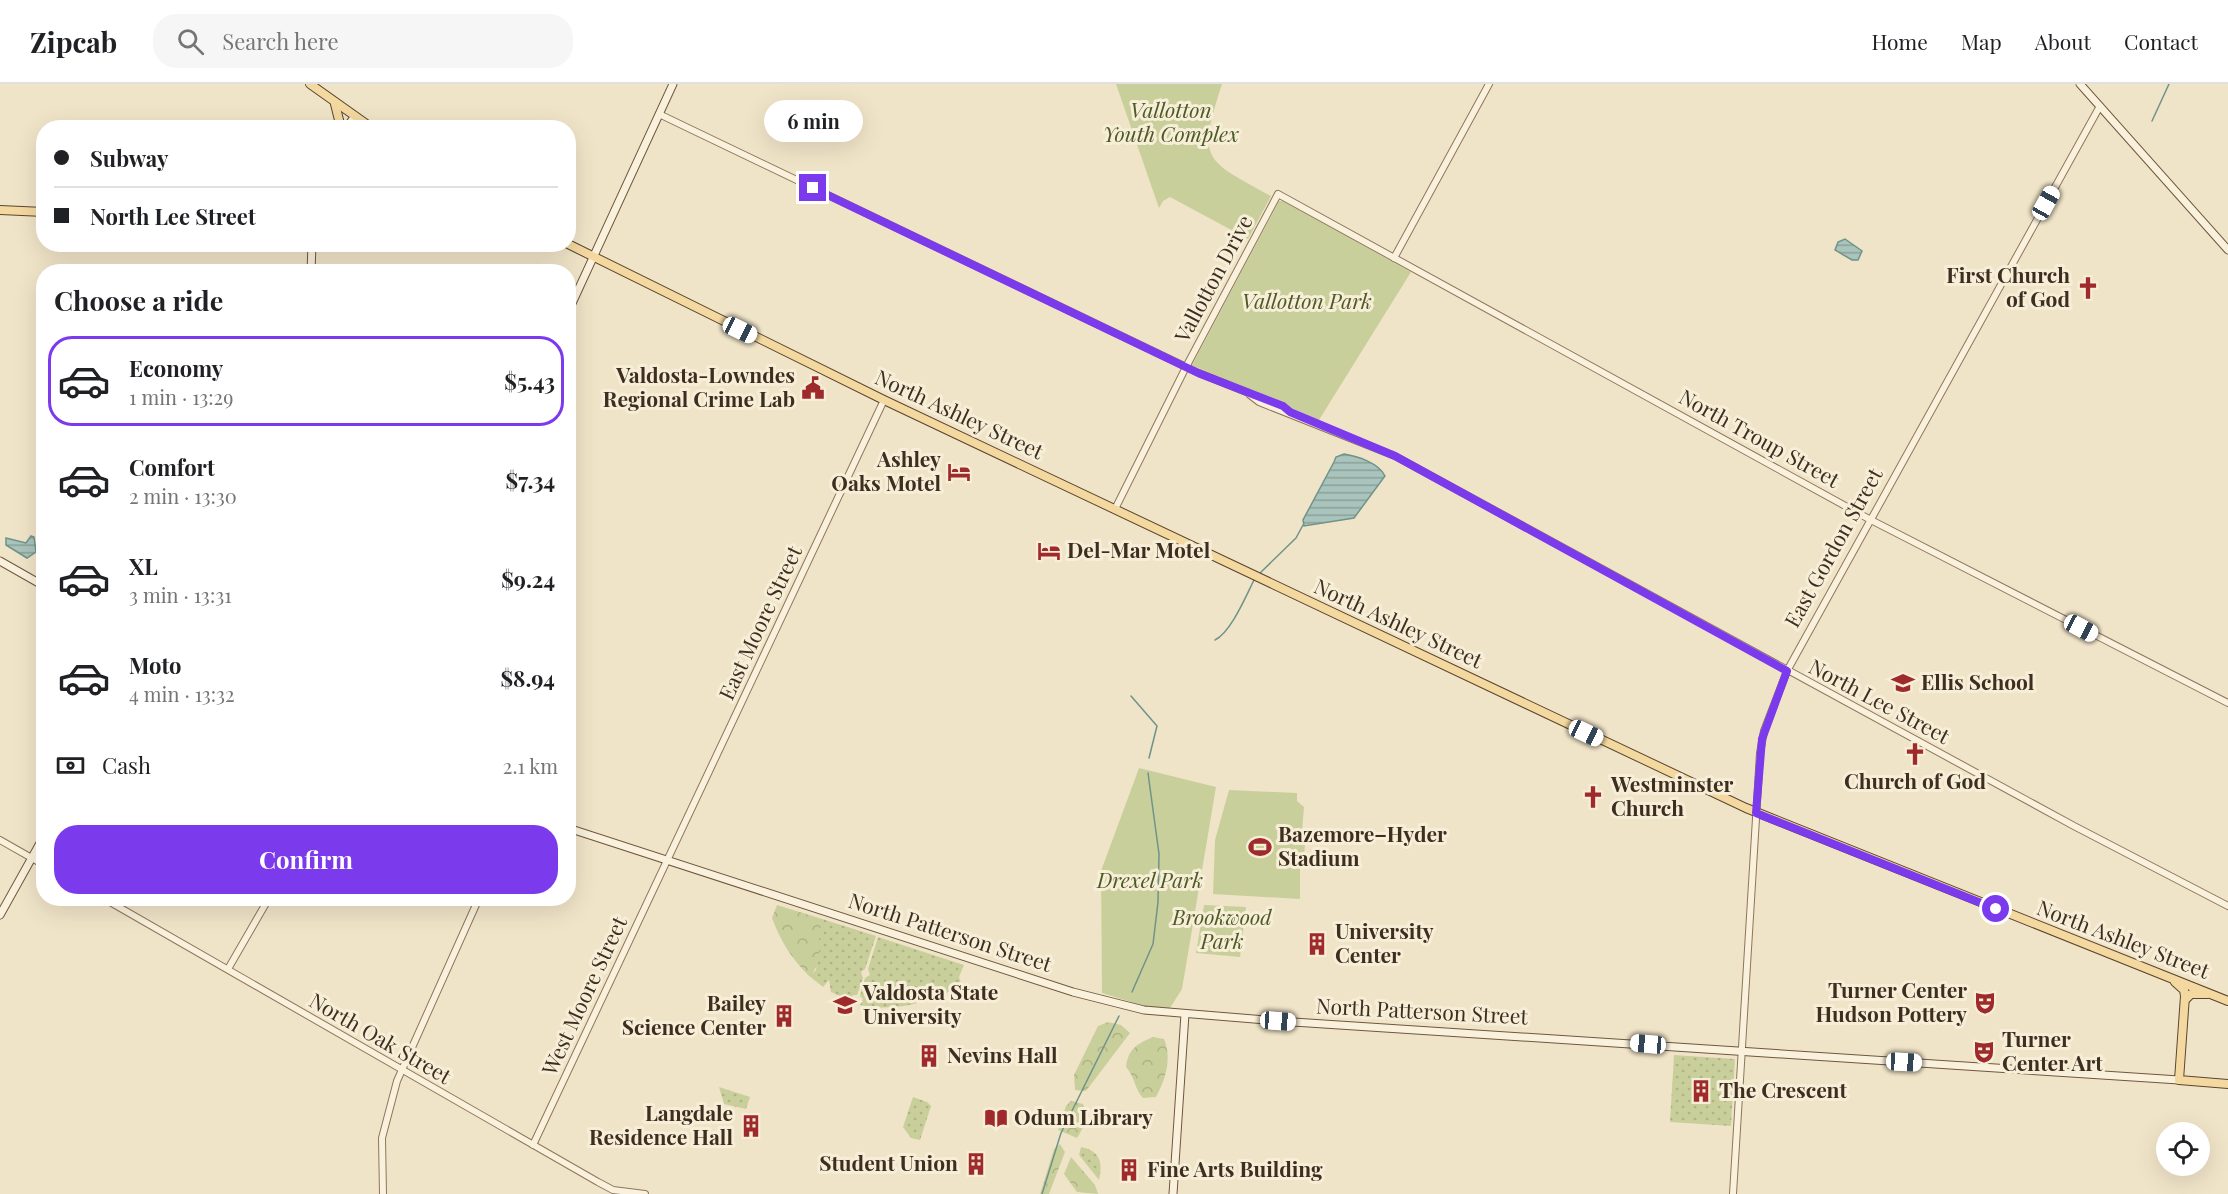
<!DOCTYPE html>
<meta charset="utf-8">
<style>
:root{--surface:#fff;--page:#f6f6f6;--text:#202124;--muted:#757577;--line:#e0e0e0;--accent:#7c3aed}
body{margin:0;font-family:"Playfair Display",serif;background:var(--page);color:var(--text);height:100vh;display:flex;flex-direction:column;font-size:22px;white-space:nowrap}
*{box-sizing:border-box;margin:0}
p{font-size:20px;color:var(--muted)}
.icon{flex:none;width:33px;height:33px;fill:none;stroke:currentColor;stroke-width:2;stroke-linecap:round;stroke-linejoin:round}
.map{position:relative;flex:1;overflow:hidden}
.drawer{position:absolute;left:36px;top:180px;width:540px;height:642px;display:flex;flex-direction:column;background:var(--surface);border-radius:24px;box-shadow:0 6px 24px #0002}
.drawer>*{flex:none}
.guide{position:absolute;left:36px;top:36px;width:540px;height:132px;border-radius:24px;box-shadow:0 6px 24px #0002;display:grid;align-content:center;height:132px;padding:0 18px;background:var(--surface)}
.fabs{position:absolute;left:2156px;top:1038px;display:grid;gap:12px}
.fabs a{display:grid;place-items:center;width:54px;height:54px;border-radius:50%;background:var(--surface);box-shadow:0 6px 24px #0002;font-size:30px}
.end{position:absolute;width:27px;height:27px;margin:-14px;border:8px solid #7c3aed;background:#fff;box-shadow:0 0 0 3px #fff}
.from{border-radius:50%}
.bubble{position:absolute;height:42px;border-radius:21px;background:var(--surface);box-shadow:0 6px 24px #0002;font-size:20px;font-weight:700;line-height:42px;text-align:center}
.car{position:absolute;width:18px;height:36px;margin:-18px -9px;border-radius:8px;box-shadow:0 0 4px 2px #0007;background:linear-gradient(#fff 24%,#345 0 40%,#fff 0 76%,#345 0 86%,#fff 0)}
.guide b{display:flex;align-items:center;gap:21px;height:57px;font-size:22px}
.guide b+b{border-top:2px solid var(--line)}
.guide i{width:15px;height:15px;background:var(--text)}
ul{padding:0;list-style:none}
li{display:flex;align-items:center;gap:18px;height:90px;margin:0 12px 9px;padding:0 6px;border:3px solid transparent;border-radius:24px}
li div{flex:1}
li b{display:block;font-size:22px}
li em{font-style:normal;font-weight:700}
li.on{border-color:var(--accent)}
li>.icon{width:54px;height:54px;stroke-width:1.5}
h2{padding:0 18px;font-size:27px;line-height:72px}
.pay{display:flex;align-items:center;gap:15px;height:66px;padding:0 18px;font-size:22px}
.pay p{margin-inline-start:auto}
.cta{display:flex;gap:12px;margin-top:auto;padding:12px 18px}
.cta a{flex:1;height:69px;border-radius:24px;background:var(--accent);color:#fff;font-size:24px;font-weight:700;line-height:69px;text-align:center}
header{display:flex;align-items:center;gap:36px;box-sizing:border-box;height:84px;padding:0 30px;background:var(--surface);border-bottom:2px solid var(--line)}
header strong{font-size:28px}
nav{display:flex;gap:33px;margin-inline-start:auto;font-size:21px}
.search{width:420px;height:54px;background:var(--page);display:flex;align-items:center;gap:15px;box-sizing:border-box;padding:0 21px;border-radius:24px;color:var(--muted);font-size:22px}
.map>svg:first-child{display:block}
.grass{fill:url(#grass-dots)}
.forest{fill:url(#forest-crowns)}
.park{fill:#c9cf9b}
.water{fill:url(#water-rules);stroke:#6f938a;stroke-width:1.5}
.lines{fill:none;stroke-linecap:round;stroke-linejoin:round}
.stream{stroke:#6f938a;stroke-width:1.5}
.tertiary-casing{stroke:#8d765c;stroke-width:8}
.secondary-casing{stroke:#6f573f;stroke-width:9}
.primary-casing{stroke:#5b4430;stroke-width:10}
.tertiary{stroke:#faf1dc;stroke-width:6}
.secondary{stroke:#faf1dc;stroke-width:7}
.primary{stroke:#f3d9a0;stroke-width:8}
.route{stroke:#7c3aed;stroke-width:8}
.labels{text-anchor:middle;stroke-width:6;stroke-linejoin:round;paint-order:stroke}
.park-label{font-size:21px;font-style:italic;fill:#4d5a26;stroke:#f7eed8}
.poi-label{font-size:21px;font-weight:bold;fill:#3d2e20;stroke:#f7eed8;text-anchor:start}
.street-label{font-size:21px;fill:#3d2e20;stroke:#f7eed8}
</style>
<header>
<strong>Zipcab</strong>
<div class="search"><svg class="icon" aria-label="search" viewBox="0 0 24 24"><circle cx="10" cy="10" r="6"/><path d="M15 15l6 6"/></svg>Search here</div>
<nav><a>Home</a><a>Map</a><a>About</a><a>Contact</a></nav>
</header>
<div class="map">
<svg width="2228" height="1110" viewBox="0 0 2228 1110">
<defs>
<pattern id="grass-dots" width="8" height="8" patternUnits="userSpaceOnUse" patternTransform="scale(1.5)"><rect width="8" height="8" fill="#c9cf9b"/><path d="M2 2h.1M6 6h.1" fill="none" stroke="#aeb285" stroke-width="1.8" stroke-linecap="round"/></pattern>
<pattern id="forest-crowns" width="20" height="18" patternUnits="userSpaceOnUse" patternTransform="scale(1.5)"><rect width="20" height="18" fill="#c9cf9b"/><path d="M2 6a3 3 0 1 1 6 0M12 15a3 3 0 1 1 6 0" fill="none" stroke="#aeb285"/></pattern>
<pattern id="water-rules" width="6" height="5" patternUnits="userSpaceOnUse" patternTransform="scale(1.5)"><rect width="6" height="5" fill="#a9c4bc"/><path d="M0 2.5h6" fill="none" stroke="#8ba098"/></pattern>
</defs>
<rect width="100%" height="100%" fill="#f0e4c8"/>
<g class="grass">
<polygon points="819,834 876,852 865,885 861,888 863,894 857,911 853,911 851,917 831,908 829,896 823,903 808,891 812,890 816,886"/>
<path d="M878 853 964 881 959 893 963 905C952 904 942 912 931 915 909 923 883 926 860 921L863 915 860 912 865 894 870 891 868 885Z"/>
<polygon points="1674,971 1735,975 1731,1042 1670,1038"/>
<polygon points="719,1003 750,1013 746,1025 724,1020"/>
<polygon points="913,1013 927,1018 931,1022 920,1056 911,1054 903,1043"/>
<path d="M1081 1063C1100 1067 1103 1078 1099 1096L1079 1071Z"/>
</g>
<g class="forest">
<path d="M777 821 819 834V877L812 891H808C791 874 780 856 772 834Z"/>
<polygon points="1108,938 1121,941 1130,949 1086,1007 1075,1006 1074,991 1098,942"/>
<path d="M1153 953 1164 955C1172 974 1166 995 1156 1013L1143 1014C1134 1004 1135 993 1126 983 1128 965 1137 960 1153 953Z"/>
<path d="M1071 1017 1083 1020C1089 1032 1084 1043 1077 1054L1058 1046 1066 1022Z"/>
<polygon points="1060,1060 1065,1068 1049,1110 1040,1110 1054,1065"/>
<polygon points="1071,1073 1095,1101 1098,1110 1077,1108 1064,1090"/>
</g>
<g class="park">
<path d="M1116 0H1222C1197 77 1204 75 1271 112L1248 155 1170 113 1163 117 1159 124Z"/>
<polygon points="1279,117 1283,117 1411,188 1319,336 1192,281"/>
<polygon points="1139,684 1216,703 1182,905 1170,924 1144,922 1102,909 1101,787"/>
<polygon points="1229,706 1297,709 1297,717 1304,723 1301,759 1305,760 1304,772 1300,772 1300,815 1213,810 1215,756"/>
<polygon points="1204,821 1246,823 1240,873 1196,869"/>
</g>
<g class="water">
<polygon points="1845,155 1862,167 1858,176 1852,176 1835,166 1838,158"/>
<path d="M1344 370C1357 372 1379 379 1385 392L1354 434 1304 442 1303 436 1334 378 1336 373Z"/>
<polygon points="31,452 34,453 36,468 27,474 6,461 6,454 26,459"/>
</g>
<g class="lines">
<g class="stream">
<polyline points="2152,37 2169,0"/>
<polyline points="1259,490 1296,454 1303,441"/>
<path d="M1215 556C1231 548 1246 512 1254 496"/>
<polyline points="1131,612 1157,642 1149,674"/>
<polyline points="1132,908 1153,860 1158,818 1159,770 1148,689"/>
<polyline points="1042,1110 1061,1049 1119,932"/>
</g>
<g class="tertiary-casing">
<g id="tertiary">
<polyline points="659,30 1199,289 1283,323 1290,328"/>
<polyline points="1394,174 1489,0"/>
<polyline points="1250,311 1259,318 1395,372 2074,742 2228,822"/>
<polyline points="1115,425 1186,283 1278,110 1869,435 2228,619"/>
<polyline points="0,756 44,781"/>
<polyline points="103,814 598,1098 613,1106 645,1110"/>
<polyline points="228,885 269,814"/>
<polyline points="533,1061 884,316"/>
<polyline points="383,1110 382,1054 397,997 479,814"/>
<polyline points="1733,1110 1760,669 1764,647 1787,587 2100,22"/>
</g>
</g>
<g class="secondary-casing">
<g id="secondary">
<polyline points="2080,0 2228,166"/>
<polyline points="346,44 355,32"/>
<polyline points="311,188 312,160"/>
<polyline points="568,228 673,0"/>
<polyline points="0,477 44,502"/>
<polyline points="568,744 1073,908 1144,926 1278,937 2179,996"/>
<polyline points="0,831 44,752"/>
<polyline points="1173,1110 1185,930"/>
</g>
</g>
<g class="primary-casing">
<g id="primary">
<polyline points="310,0 372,44"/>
<polyline points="335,20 341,44"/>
<polyline points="0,126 44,128"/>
<polyline points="568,160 884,316 1746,724 2228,917"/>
<polyline points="2175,898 2184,906 2185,912 2179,996 2228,1000"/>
<polyline points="2185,916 2191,910 2207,910"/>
</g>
</g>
<use href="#tertiary" class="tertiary"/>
<use href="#secondary" class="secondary"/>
<use href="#primary" class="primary"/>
</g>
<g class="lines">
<polyline class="route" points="813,104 1198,289 1283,322 1290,328 1395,372 1787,587 1762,655 1756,729 1996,825"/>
</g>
<defs>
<g id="church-bare" transform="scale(1.8)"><path d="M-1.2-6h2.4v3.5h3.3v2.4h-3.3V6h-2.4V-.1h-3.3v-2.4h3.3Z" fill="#9e2a2b" stroke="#f7eed8" stroke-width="2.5" paint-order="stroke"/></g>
<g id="civic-bare" transform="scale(1.8)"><path d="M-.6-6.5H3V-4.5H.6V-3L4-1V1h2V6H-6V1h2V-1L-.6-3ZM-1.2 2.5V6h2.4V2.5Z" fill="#9e2a2b" stroke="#f7eed8" stroke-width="2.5" paint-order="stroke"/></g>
<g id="hotel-bare" transform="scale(1.8)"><path d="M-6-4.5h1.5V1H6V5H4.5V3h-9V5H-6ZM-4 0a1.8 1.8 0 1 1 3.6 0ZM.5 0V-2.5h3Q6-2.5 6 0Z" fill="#9e2a2b" stroke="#f7eed8" stroke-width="2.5" paint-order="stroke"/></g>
<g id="school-bare" transform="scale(1.8)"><path d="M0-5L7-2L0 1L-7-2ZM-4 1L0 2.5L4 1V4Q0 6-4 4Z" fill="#9e2a2b" stroke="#f7eed8" stroke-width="2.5" paint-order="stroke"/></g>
<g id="stadium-bare" transform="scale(1.8)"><path d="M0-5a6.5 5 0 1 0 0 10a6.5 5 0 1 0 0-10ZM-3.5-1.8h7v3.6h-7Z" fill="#9e2a2b" stroke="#f7eed8" stroke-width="2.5" paint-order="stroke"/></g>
<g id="building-bare" transform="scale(1.8)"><path d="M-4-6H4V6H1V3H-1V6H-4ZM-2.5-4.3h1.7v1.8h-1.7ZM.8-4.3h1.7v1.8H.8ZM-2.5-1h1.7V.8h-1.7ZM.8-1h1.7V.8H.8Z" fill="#9e2a2b" stroke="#f7eed8" stroke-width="2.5" paint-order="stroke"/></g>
<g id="theatre-bare" transform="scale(1.8)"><path d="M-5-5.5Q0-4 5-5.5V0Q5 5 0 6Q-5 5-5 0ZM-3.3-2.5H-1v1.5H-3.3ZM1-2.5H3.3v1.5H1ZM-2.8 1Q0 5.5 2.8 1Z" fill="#9e2a2b" stroke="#f7eed8" stroke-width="2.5" paint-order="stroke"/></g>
<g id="university-bare" transform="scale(1.8)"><path d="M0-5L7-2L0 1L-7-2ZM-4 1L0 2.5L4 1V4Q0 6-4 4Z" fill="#9e2a2b" stroke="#f7eed8" stroke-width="2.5" paint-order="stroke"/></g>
<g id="library-bare" transform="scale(1.8)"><path d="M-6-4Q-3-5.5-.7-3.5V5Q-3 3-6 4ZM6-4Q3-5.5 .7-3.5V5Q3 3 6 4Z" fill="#9e2a2b" stroke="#f7eed8" stroke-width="2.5" paint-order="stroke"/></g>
</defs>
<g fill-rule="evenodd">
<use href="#church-bare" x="2088" y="204"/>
<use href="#civic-bare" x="813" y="304"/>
<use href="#hotel-bare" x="959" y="388"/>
<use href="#hotel-bare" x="1049" y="467"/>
<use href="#school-bare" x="1903" y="599"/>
<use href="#church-bare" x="1915" y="670"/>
<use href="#church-bare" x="1593" y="713"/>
<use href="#stadium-bare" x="1260" y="763"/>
<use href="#building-bare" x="1317" y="860"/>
<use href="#theatre-bare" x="1985" y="919"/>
<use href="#university-bare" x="845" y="921"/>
<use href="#building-bare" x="784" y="932"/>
<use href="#theatre-bare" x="1984" y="968"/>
<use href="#building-bare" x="929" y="972"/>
<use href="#building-bare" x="1701" y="1007"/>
<use href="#library-bare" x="996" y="1034"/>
<use href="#building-bare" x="751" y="1042"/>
<use href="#building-bare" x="976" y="1080"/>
<use href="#building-bare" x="1129" y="1086"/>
</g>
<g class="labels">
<g class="park-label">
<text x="1171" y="34">Vallotton<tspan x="1171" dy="24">Youth Complex</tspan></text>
<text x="1307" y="225">Vallotton Park</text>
<text x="1150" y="804">Drexel Park</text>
<text x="1222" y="841">Brookwood<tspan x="1222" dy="24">Park</tspan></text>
</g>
<g class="poi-label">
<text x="2070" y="199" text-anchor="end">First Church<tspan x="2070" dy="24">of God</tspan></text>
<text x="795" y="299" text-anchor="end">Valdosta-Lowndes<tspan x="795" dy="24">Regional Crime Lab</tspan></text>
<text x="941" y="383" text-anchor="end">Ashley<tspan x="941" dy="24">Oaks Motel</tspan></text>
<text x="1067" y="474">Del-Mar Motel</text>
<text x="1921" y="606">Ellis School</text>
<text x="1915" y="705" text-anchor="middle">Church of God</text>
<text x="1611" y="708">Westminster<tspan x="1611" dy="24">Church</tspan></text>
<text x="1278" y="758">Bazemore–Hyder<tspan x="1278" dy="24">Stadium</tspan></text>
<text x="1335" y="855">University<tspan x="1335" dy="24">Center</tspan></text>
<text x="1967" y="914" text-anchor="end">Turner Center<tspan x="1967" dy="24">Hudson Pottery</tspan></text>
<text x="863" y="916">Valdosta State<tspan x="863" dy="24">University</tspan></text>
<text x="766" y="927" text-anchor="end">Bailey<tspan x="766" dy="24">Science Center</tspan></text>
<text x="2002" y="963">Turner<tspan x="2002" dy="24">Center Art</tspan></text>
<text x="947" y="979">Nevins Hall</text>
<text x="1719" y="1014">The Crescent</text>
<text x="733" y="1037" text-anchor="end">Langdale<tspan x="733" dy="24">Residence Hall</tspan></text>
<text x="1014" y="1041">Odum Library</text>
<text x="958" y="1087" text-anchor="end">Student Union</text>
<text x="1147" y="1093">Fine Arts Building</text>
</g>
<g class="street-label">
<text transform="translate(1214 195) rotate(-62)" y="7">Vallotton Drive</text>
<text transform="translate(959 331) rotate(25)" y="7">North Ashley Street</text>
<text transform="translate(1759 355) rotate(29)" y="7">North Troup Street</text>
<text transform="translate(1834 464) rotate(-61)" y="7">East Gordon Street</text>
<text transform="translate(761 539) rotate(-65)" y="7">East Moore Street</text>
<text transform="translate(1398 540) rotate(25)" y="7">North Ashley Street</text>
<text transform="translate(1879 618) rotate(28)" y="7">North Lee Street</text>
<text transform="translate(950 849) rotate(18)" y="7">North Patterson Street</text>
<text transform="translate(2123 856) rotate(21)" y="7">North Ashley Street</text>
<text transform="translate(585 912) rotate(-65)" y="7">West Moore Street</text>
<text transform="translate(1422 928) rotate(3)" y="7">North Patterson Street</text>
<text transform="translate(380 955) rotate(30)" y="7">North Oak Street</text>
</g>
</g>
</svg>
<div class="fabs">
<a><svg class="icon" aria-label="locate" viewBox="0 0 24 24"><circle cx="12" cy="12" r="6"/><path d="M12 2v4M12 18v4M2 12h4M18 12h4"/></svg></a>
</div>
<i class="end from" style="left:1996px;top:825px"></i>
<i class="end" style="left:813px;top:104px"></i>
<div class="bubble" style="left:764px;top:16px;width:99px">6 min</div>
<i class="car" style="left:2046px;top:119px;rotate:29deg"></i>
<i class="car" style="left:740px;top:246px;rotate:116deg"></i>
<i class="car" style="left:2081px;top:544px;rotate:118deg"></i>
<i class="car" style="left:1586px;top:649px;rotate:115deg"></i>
<i class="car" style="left:1278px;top:937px;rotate:94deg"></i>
<i class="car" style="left:1648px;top:960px;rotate:275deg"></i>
<i class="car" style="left:1904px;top:978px;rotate:93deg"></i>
<div class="guide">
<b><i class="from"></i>Subway</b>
<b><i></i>North Lee Street</b>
</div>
<section class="drawer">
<h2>Choose a ride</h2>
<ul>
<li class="on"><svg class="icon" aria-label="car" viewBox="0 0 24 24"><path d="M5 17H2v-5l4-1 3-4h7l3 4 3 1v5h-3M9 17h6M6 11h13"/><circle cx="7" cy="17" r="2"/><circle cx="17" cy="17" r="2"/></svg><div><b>Economy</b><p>1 min · 13:29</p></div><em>$5.43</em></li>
<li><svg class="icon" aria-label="car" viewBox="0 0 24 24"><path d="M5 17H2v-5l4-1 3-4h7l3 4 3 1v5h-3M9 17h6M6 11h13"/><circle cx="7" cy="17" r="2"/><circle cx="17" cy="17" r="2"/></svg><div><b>Comfort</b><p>2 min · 13:30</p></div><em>$7.34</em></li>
<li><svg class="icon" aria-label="car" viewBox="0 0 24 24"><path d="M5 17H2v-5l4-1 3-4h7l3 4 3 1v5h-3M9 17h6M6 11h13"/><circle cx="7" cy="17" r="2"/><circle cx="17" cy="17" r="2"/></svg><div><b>XL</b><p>3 min · 13:31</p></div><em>$9.24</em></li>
<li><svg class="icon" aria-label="car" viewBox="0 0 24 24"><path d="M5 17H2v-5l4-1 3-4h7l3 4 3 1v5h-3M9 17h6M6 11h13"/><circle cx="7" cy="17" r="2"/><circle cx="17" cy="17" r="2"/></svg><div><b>Moto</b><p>4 min · 13:32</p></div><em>$8.94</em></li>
</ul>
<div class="pay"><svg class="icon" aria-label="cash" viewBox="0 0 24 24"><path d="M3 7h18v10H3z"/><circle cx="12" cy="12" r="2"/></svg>Cash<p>2.1 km</p></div>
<div class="cta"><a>Confirm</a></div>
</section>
</div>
